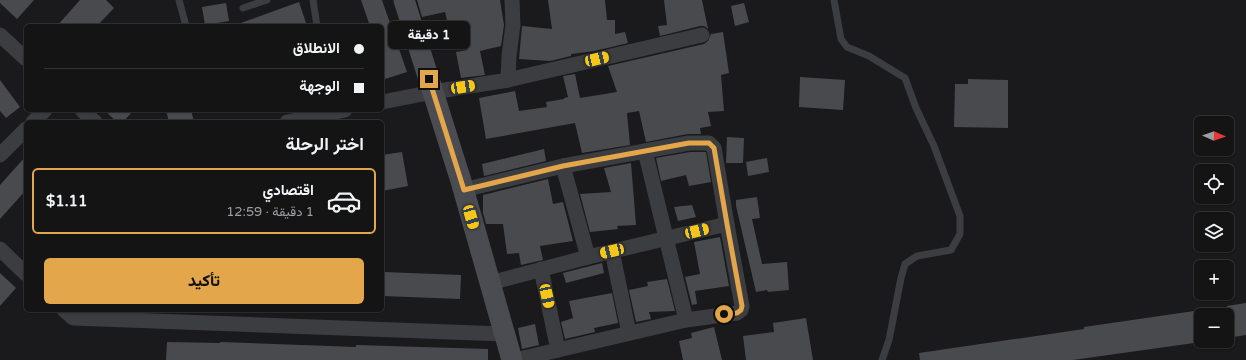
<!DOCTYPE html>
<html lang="ar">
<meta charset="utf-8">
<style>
:root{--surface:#141415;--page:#212122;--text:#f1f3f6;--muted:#9d9ea0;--line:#333334;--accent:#e3a64b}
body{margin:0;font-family:"Varela Round",Vazirmatn,sans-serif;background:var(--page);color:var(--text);direction:rtl;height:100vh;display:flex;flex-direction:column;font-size:15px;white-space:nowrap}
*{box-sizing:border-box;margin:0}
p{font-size:13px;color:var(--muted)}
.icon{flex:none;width:22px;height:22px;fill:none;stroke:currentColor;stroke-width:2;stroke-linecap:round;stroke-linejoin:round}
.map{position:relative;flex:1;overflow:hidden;direction:ltr}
.details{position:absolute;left:24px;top:120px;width:360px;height:192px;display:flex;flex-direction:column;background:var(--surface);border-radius:6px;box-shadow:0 1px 3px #0004,0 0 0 1px var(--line);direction:rtl}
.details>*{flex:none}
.top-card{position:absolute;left:24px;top:24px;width:360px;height:88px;border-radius:6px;box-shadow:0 1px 3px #0004,0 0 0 1px var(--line);direction:rtl;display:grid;align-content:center;height:88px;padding:0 20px;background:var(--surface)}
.needle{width:26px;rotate:92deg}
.buttons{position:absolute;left:1194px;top:116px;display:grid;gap:8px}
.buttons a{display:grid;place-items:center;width:40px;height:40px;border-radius:6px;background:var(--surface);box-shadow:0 1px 3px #0004,0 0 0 1px var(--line);font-size:20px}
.end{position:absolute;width:18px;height:18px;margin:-9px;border:5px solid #e3a64b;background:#111;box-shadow:0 0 0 2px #111}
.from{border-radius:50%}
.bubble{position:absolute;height:28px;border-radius:6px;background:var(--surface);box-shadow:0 1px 3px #0004,0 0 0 1px var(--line);font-size:13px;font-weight:800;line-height:28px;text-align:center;direction:rtl}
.car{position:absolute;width:12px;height:24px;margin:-12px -6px;border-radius:5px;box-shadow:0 0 3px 1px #0007;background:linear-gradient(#f5c518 24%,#345 0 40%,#f5c518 0 76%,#345 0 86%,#f5c518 0)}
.top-card b{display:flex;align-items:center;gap:14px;height:38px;font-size:15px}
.top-card b+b{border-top:1px solid var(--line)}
.top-card i{width:10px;height:10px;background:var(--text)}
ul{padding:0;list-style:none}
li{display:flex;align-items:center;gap:12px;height:66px;margin:0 8px 6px;padding:0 12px;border:2px solid transparent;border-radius:6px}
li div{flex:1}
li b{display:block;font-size:15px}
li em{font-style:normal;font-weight:800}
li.selected{border-color:var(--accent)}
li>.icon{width:36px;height:36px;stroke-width:1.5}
h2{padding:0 20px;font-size:18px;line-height:48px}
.action{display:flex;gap:8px;margin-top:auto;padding:8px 20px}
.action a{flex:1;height:46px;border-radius:6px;background:var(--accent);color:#111;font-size:16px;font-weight:800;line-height:46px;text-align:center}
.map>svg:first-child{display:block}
.building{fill:#494a4e}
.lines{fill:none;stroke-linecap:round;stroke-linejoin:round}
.service{stroke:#3b3d41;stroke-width:7}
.minor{stroke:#3b3d41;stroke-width:15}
.secondary{stroke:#4a4c51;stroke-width:21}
.route{stroke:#e3a64b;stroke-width:5}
</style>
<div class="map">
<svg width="1246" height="360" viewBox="0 0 1246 360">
<rect width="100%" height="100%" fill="#1a1a1c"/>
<g class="building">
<polygon points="0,0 34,0 17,19 0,3"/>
<polygon points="80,0 106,0 114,8 97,26 57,26"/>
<polygon points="361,0 382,0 407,72 382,80 382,26 370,26"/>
<polygon points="417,0 500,0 504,25 501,46 480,51 485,75 461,78 456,52 467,50 460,25 449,28 445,12 422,17"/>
<polygon points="548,0 605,0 607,20 615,20 615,34 625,32 628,43 595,51 571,54 571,56 550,61 519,59 522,26 552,29"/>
<polygon points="664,0 702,0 708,29 704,26 700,26 660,36 658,26 667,25"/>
<polygon points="299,2 307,26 238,26 238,24"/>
<polygon points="226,3 229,21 205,25 202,7"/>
<polygon points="744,3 749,22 735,26 731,6"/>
<polygon points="723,32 729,73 721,75 724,111 708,112 711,126 700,128 701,134 688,134 646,142 639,111 627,113 630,145 582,153 575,123 486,139 479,98 515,91 519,111 547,107 546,102 564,99 564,98 568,97 563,76 575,74 580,98 617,92 608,66 704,44 708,41 711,34"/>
<polygon points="800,77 845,80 843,110 799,107"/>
<polygon points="968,79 1008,80 1008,128 954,127 955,84 968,84"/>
<polygon points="0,80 20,107 6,118 0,111"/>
<polygon points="104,110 134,110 123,122 117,122"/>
<polygon points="166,110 191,110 194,122 169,122"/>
<polygon points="727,137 744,138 743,163 726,163"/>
<polygon points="544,149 546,161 484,176 482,164"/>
<polygon points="402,152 408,186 382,191 382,155"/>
<polygon points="690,152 706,152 711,182 689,186 686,175 661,181 656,158"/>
<polygon points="26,156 26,190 0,219 0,185"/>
<polygon points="767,158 769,172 748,176 746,162"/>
<polygon points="631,163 636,225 617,226 618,229 590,232 580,194 611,192 604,168"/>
<polygon points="548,179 553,204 563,202 573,241 540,246 543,260 521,265 519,253 507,254 503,224 486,224 483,213 483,195"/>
<polygon points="757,197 760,218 752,219 762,264 787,262 789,290 768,292 767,290 756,292 736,206 736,200"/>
<polygon points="692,205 696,217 678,221 674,207"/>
<polygon points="720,237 729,286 695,291 697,304 692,305 685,277 700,274 694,242"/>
<polygon points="602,263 604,273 566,283 563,273"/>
<polygon points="383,272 461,275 460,299 382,296"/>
<polygon points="0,273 16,288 0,306"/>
<polygon points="667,279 675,311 649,312 651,319 636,322 629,290 648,286 647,282"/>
<polygon points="612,293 618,323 594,328 595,332 565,339 561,322 573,318 569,301"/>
<polygon points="1246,303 1246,335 1227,338 1227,306"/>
<polygon points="1201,310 1201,342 1073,360 920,360 919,353 1084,329 1084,327"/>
<polygon points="806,318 813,360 746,360 743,336 774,332 773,323"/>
<polygon points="535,324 539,345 522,349 518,328"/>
<polygon points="714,327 722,360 683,360 679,341 692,338 691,333"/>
<polygon points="167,342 220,343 220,342 356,347 356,345 488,349 488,360 166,360"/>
</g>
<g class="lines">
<g class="service">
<polyline points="179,0 186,26"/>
<polyline points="313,0 317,26"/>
<polyline points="834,0 841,39 847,47 869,56 905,78 916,108 934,146 960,216 960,234 951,250 917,256 905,264 901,278 889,340 882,360"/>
<polyline points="243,8 267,0"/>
</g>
<g class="minor">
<polyline points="0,35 26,59"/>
<polyline points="508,80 702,35"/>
<polyline points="382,102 433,92 508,80 509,56 513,25 512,0"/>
<polyline points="82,110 95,122"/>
<polyline points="33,122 45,110"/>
<polyline points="287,122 345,110"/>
<polyline points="645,151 686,320"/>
<polyline points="0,155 26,129"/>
<polyline points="563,166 588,257"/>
<polyline points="463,190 563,166 689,143 709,143 714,148 727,224 588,257 490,283"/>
<polyline points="0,249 26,274"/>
<polyline points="612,251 629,333"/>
<polyline points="541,269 558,350"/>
<polyline points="64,310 73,318 504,334"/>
<polyline points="515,360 686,320 737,313 741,310 742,306 727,224"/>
</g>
<polyline class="secondary" points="404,0 461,181 512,360"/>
</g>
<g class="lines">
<polyline class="route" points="429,79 464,190 563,166 689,143 709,143 714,148 727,224 742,306 741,310 737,313 724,314"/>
</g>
</svg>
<div class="buttons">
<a><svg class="needle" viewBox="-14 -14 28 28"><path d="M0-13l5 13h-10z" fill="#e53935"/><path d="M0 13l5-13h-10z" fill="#9d9ea0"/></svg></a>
<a><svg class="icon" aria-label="locate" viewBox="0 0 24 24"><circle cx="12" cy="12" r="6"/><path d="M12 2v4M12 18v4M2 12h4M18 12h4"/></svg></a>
<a><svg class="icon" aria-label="layers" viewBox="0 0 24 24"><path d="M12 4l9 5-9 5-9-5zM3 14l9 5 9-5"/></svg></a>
<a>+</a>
<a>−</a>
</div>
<i class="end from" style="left:724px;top:314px"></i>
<i class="end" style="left:429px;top:79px"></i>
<div class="bubble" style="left:388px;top:21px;width:82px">1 دقيقة</div>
<i class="car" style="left:597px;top:59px;rotate:77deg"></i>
<i class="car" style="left:463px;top:87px;rotate:81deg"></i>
<i class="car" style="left:471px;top:217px;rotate:164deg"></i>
<i class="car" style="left:697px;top:231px;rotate:76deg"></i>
<i class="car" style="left:612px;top:251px;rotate:257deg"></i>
<i class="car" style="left:547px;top:296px;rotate:168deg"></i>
<div class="top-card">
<b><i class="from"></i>الانطلاق</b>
<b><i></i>الوجهة</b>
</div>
<section class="details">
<h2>اختر الرحلة</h2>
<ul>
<li class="selected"><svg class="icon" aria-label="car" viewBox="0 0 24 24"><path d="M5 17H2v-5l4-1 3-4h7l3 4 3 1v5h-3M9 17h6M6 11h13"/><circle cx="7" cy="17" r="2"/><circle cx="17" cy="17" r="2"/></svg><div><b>اقتصادي</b><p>1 دقيقة · 12:59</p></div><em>$1.11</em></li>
</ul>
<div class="action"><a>تأكيد</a></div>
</section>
</div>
